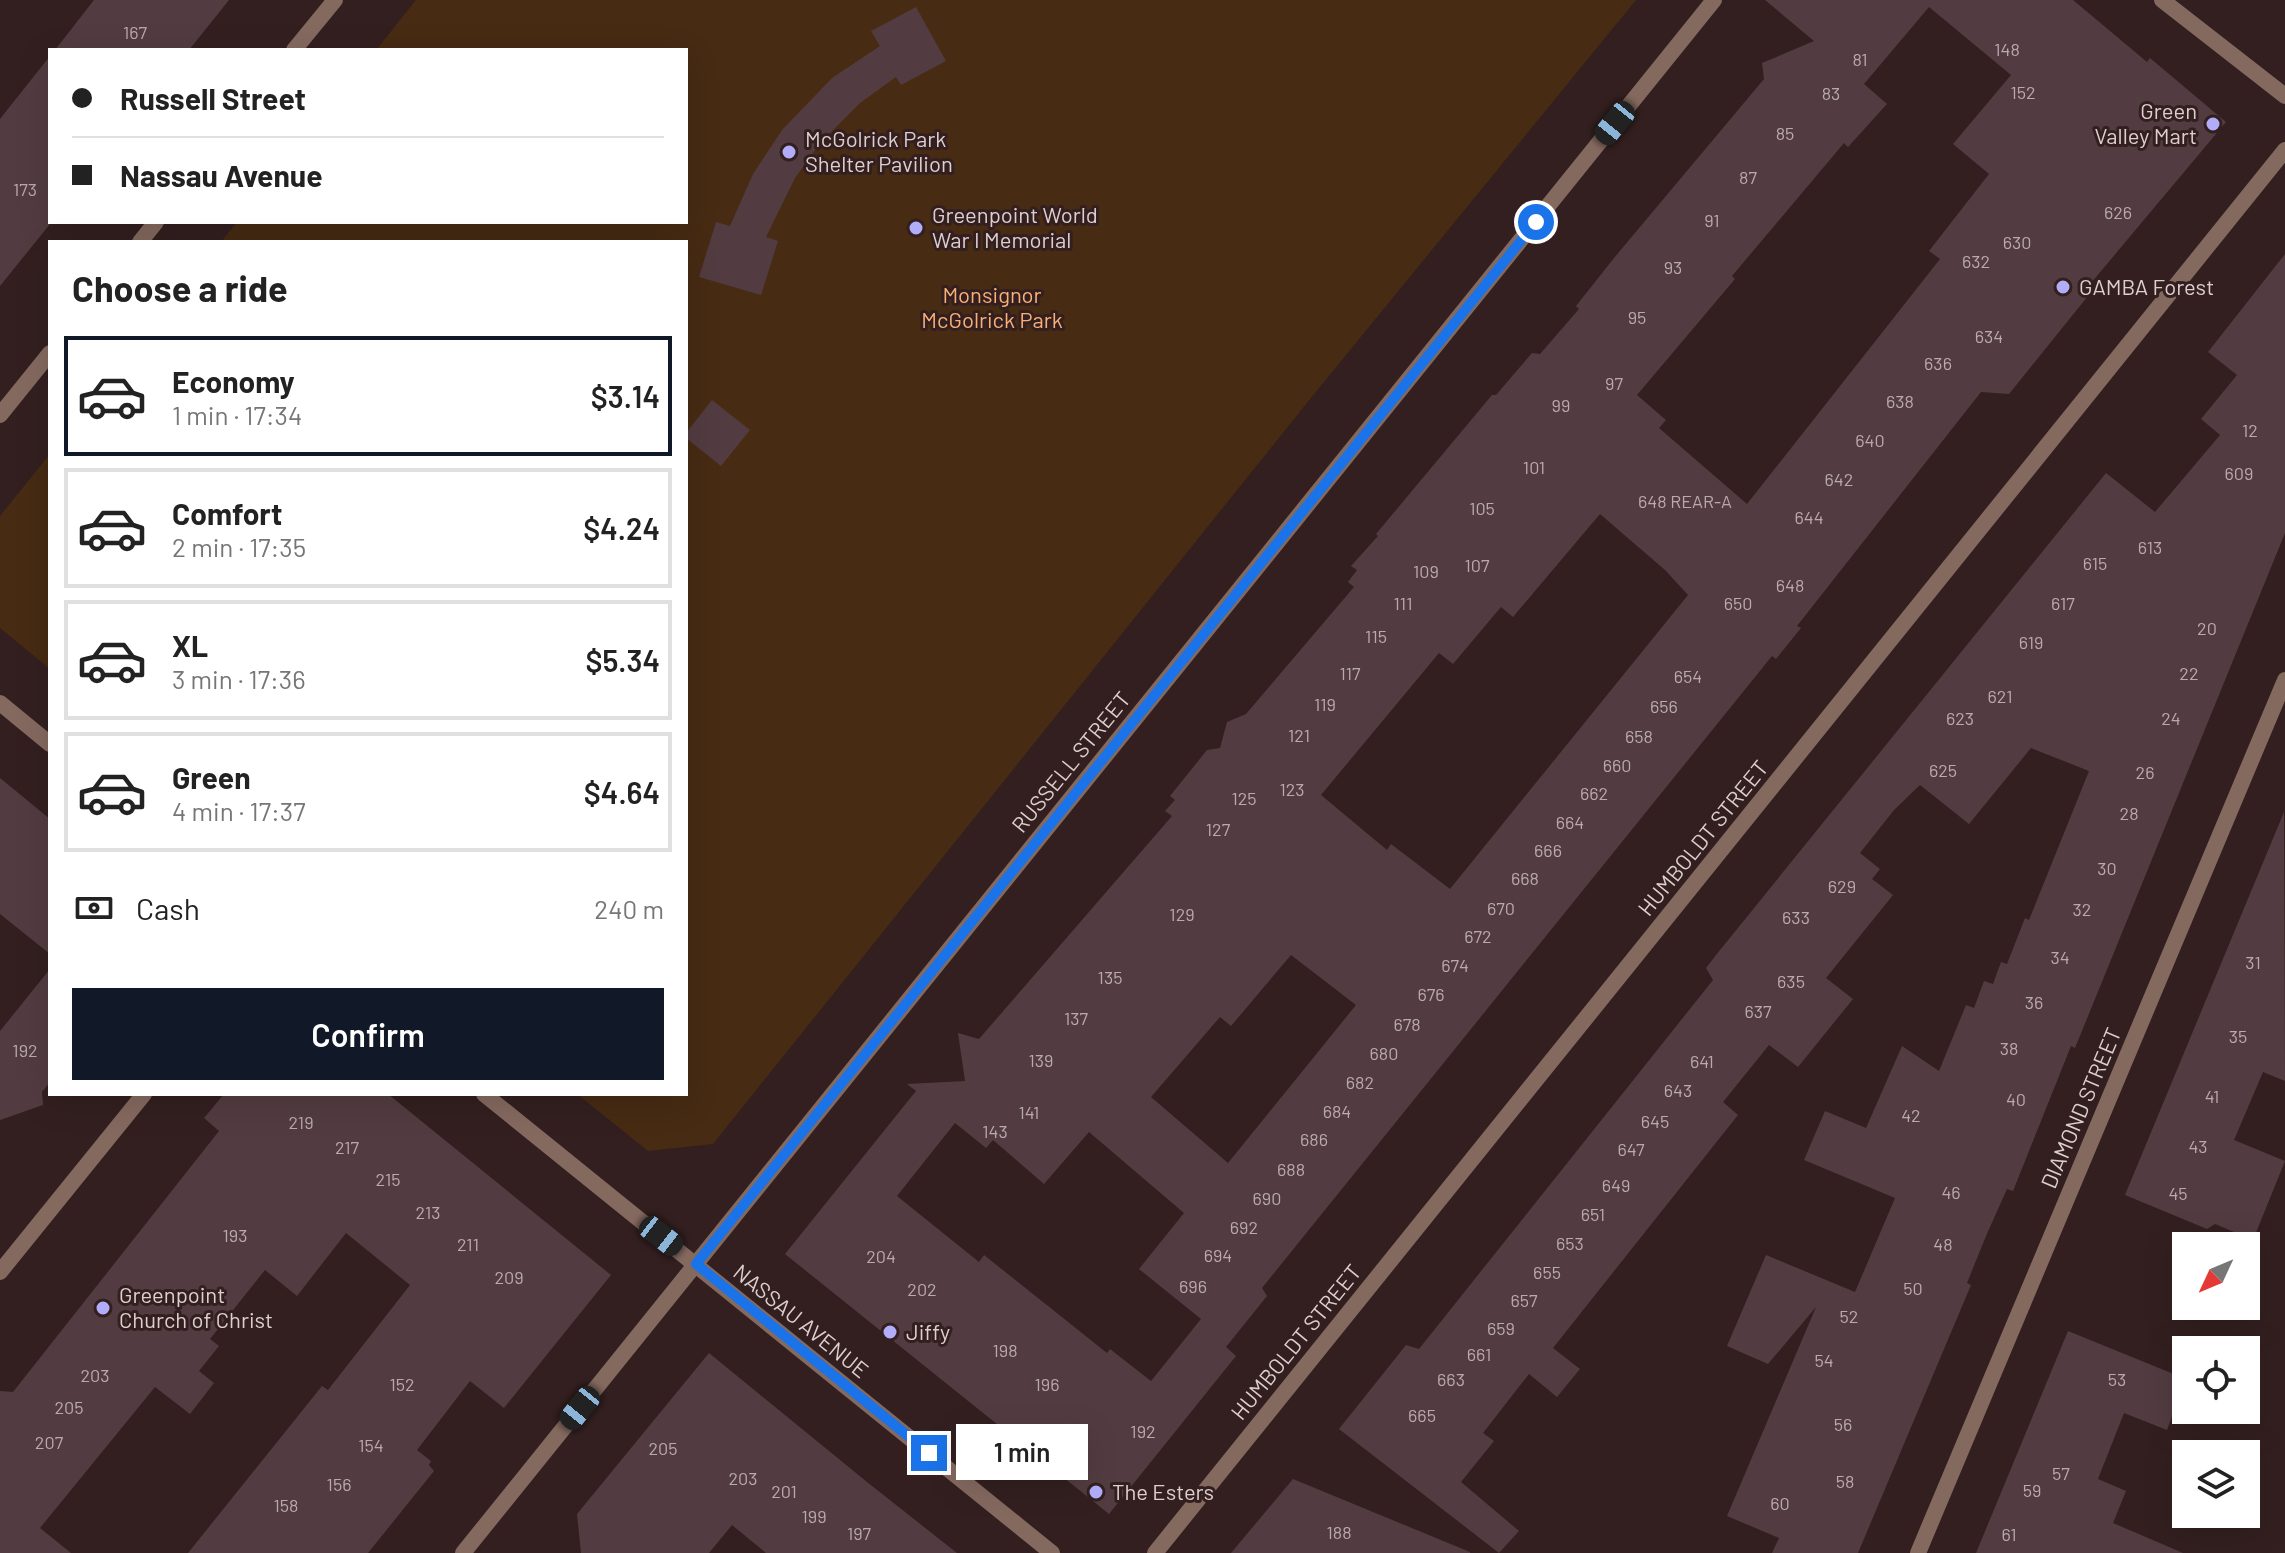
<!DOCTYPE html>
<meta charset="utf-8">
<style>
:root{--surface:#fff;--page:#f6f6f6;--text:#222;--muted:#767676;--line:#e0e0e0;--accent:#111827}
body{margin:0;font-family:Barlow,sans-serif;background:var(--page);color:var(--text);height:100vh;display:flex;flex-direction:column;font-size:30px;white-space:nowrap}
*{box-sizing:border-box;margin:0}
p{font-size:26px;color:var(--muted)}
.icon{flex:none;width:44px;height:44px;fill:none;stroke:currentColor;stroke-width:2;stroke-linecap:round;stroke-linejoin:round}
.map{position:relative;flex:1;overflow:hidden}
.side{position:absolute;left:48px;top:240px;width:640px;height:856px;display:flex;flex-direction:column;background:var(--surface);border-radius:0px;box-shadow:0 8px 32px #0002}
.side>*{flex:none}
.guide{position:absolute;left:48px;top:48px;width:640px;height:176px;border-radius:0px;box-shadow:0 8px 32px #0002;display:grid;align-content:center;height:176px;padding:0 24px;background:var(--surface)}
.needle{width:52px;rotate:226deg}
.fabs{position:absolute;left:2172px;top:1232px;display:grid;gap:16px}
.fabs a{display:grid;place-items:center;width:88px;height:88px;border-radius:0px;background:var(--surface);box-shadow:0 8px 32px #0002;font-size:40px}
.end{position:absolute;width:36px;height:36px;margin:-18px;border:10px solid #1a73e8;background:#fff;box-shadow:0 0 0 4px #fff}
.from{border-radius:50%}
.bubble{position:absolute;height:56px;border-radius:0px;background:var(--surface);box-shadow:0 8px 32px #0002;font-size:26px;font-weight:600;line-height:56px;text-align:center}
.car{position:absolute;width:24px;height:48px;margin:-24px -12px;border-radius:10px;box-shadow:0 0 6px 2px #0007;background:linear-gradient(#222 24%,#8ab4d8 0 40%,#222 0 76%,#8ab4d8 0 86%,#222 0)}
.guide b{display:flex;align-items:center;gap:28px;height:76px;font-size:30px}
.guide b+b{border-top:2px solid var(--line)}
.guide i{width:20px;height:20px;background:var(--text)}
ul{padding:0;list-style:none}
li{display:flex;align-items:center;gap:24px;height:120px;margin:0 16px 12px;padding:0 8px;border:4px solid var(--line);border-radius:0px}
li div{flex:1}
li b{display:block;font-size:30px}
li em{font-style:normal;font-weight:600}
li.active{border-color:var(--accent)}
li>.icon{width:72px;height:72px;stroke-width:1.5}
h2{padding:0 24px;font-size:36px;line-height:96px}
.pay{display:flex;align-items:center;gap:20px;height:88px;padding:0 24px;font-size:30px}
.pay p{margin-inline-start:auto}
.cta{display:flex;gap:16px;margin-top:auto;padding:16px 24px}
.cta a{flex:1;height:92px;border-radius:0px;background:var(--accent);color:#fff;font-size:32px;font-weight:600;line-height:92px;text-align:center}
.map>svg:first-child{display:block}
.green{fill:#472b13}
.building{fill:#523c41;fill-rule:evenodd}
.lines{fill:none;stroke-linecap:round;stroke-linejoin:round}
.street{stroke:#84695f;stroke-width:16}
.route{stroke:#1a73e8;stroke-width:10}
.poi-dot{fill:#b2adf9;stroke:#331f1f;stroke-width:3}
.labels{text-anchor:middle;stroke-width:6;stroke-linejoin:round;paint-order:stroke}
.number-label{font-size:18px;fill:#baaaab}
.poi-label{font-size:22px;fill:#ddcfce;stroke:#331f1f;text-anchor:start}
.park-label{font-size:22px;fill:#f9b075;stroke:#331f1f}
.street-label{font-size:22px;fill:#ddcfce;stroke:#331f1f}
</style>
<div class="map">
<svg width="2285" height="1553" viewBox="0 0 2285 1553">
<rect width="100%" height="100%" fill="#331f1f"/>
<g class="green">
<polygon points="416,0 1636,0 1306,404 713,1144 648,1151 577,1094 686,1094 686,242 221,242 237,222 686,222 686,50 376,50"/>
<polygon points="50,454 50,669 0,628 0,516"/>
</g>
<g class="building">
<polygon points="94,0 229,0 189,50 55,50"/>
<path d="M1765 0H2073L2147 62 2150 58 2226 122 2091 283 2096 286 2009 394 1981 392 1797 626 1801 628 1776 659 1772 656 1262 1288 1267 1296 1226 1347 1236 1356 1109 1514 785 1254 916 1091 907 1084 965 1081 958 1033 979 1039 1172 816 1165 811 1175 800 1170 796 1207 750 1220 748 1227 722 1246 714 1354 587 1348 582 1357 570 1351 566 1378 536 1376 534 1492 395H1496L1532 353 1540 354 1579 309 1576 306 1614 258 1764 79 1762 63 1814 41ZM1929 7 2011 75 1953 144 1989 174 1929 251 1940 259 1747 504 1659 428 1666 420 1637 395 1735 279 1732 276 1844 143 1848 147 1887 104 1864 84ZM1600 514 1665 570 1688 595 1450 889 1391 844 1387 850 1321 795 1439 653 1453 664 1501 607 1513 617ZM1291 955 1356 1005 1228 1163 1151 1097 1220 1017 1231 1026ZM955 1123 986 1148 993 1140 1044 1184 1089 1132 1184 1213 1139 1269 1201 1319 1151 1381 1110 1349 1107 1353 984 1255 979 1262 897 1196Z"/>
<polygon points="916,7 946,61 901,85 896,77 860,103 821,142 795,178 766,237 778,241 761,295 699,277 716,222 730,226 753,174 782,130 832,78 880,46 871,31"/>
<polygon points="50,56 50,224 0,286 0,119"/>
<polygon points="2285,254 2285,533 2075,1048 2071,1046 2013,1191 2007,1189 1986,1236 1967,1283 1971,1285 1858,1553 1772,1553 1779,1538 1727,1516 1816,1307 1768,1364 1727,1346 1766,1255 1855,1292 1895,1198 1804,1160 1825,1111 1866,1128 1902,1046 1939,1071 1966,1005 1974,1008 1984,981 1993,984 2001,962 2007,964 2025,918 2029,920 2089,771 2031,748 1969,824 1920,785 1894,810 1860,853 1880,869 1872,879 1893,895 1826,978 1853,999 1798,1067 1769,1045 1723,1102 1738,1115 1553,1348 1580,1369 1557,1397 1529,1374 1483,1433 1494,1441 1461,1482 1519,1531 1499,1553 1339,1429 1406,1345 1419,1349 1713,980 1706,968 1716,955 2106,473 2155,512 2220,435 2201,419 2237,375 2208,352"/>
<polygon points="712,400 750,430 721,466 686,438 686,433"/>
<polygon points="0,778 50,819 50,954 0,914"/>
<polygon points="2284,812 2285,1081 2263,1072 2234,1140 2285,1161 2253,1240 2215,1224 2207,1229 2125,1195"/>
<polygon points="50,969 50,1082 42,1092 43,1105 0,1120 0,1031"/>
<polygon points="224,1094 388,1094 611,1275 504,1408 470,1381 417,1450 431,1461 429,1465 434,1471 368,1553 188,1553 322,1386 328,1390 410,1285 346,1233 297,1296 265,1270 210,1339 219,1346 199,1371 214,1383 190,1414 155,1387 40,1528 71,1553 0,1553 0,1391 13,1392 219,1131 204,1118"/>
<polygon points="2068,1331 2186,1379 2167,1430 2124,1413 2098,1479 2126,1491 2113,1523 2183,1553 1976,1553"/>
<polygon points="709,1353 867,1482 957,1553 766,1553 732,1525 709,1553 581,1553 577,1514"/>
<polygon points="1293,1479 1470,1552 1470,1553 1231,1553"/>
</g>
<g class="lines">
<g class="street">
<polyline points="2162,0 2285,96"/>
<polyline points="294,50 335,0"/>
<polyline points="140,242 156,222"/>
<polyline points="0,415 50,353"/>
<polyline points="0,703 50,744"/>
<polyline points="484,1094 1052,1553"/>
<polyline points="0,1272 144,1094"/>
<polyline points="463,1553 1714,0"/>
<polyline points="1155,1553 2285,150"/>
<polyline points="1918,1553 2285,680"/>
</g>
</g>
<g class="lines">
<polyline class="route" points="929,1453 696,1264 1536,222"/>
</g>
<g class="poi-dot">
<circle cx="2213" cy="124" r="8"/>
<circle cx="789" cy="152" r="8"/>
<circle cx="916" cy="228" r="8"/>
<circle cx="2063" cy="287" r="8"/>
<circle cx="103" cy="1308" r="8"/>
<circle cx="890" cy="1332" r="8"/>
<circle cx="1096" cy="1492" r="8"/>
</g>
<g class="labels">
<g class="number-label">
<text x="135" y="39">167</text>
<text x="2007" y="56">148</text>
<text x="1860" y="66">81</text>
<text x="2023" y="99">152</text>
<text x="1831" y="100">83</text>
<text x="1785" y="140">85</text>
<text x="1748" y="184">87</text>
<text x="25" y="196">173</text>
<text x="2118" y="219">626</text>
<text x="1712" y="227">91</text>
<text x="2017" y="249">630</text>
<text x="1976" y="268">632</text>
<text x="1673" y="274">93</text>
<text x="1637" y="324">95</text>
<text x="1989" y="343">634</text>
<text x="1938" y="370">636</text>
<text x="1614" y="390">97</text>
<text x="1900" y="408">638</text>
<text x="1561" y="412">99</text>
<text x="2250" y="437">12</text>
<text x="1870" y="447">640</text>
<text x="1534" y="474">101</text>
<text x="2239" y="480">609</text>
<text x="1839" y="486">642</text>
<text x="1685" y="508">648 REAR-A</text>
<text x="1482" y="515">105</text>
<text x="1809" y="524">644</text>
<text x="2150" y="554">613</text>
<text x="2095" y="570">615</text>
<text x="1477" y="572">107</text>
<text x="1426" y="578">109</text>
<text x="1790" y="592">648</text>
<text x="1403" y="610">111</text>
<text x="1738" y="610">650</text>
<text x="2063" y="610">617</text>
<text x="2207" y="635">20</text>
<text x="1376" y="643">115</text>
<text x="2031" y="649">619</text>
<text x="1350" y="680">117</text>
<text x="2189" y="680">22</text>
<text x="1688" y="683">654</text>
<text x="2000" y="703">621</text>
<text x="1325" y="711">119</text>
<text x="1664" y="713">656</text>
<text x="1960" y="725">623</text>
<text x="2171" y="725">24</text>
<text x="1299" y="742">121</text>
<text x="1639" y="743">658</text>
<text x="1617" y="772">660</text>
<text x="1943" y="777">625</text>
<text x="2145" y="779">26</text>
<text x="1292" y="796">123</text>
<text x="1594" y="800">662</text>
<text x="1244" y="805">125</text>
<text x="2129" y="820">28</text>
<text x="1570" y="829">664</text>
<text x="1218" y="836">127</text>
<text x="1548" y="857">666</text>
<text x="2107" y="875">30</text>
<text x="1525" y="885">668</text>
<text x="1842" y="893">629</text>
<text x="1501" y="915">670</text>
<text x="2082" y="916">32</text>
<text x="1182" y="921">129</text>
<text x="1796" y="924">633</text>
<text x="1478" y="943">672</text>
<text x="2060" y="964">34</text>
<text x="2253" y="969">31</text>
<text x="1455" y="972">674</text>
<text x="1110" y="984">135</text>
<text x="1791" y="988">635</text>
<text x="1431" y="1001">676</text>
<text x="2034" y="1009">36</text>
<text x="1758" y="1018">637</text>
<text x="1076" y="1025">137</text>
<text x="1407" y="1031">678</text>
<text x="2238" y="1043">35</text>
<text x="2009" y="1055">38</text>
<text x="25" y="1057">192</text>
<text x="1384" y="1060">680</text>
<text x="1041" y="1067">139</text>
<text x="1702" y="1068">641</text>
<text x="1360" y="1089">682</text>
<text x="1678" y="1097">643</text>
<text x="2212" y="1103">41</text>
<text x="2016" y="1106">40</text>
<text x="1337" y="1118">684</text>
<text x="1029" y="1119">141</text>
<text x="1911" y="1122">42</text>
<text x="1655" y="1128">645</text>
<text x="301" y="1129">219</text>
<text x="995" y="1138">143</text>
<text x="1314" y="1146">686</text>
<text x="2198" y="1153">43</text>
<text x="347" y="1154">217</text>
<text x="1631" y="1156">647</text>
<text x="1291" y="1176">688</text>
<text x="388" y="1186">215</text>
<text x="1616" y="1192">649</text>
<text x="1951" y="1199">46</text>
<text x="2178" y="1200">45</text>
<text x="1267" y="1205">690</text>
<text x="428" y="1219">213</text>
<text x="1593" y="1221">651</text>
<text x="1244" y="1234">692</text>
<text x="235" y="1242">193</text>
<text x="1570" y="1250">653</text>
<text x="468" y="1251">211</text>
<text x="1943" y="1251">48</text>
<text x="1218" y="1262">694</text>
<text x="881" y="1263">204</text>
<text x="1547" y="1279">655</text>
<text x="509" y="1284">209</text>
<text x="1193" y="1293">696</text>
<text x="1913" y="1295">50</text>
<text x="922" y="1296">202</text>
<text x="1524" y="1307">657</text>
<text x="1849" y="1323">52</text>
<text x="1501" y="1335">659</text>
<text x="1005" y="1357">198</text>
<text x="1479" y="1361">661</text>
<text x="1824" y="1367">54</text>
<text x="95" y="1382">203</text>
<text x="1451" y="1386">663</text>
<text x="2117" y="1386">53</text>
<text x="402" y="1391">152</text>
<text x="1047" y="1391">196</text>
<text x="69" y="1414">205</text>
<text x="1422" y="1422">665</text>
<text x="1843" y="1431">56</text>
<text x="1143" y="1438">192</text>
<text x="49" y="1449">207</text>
<text x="371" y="1452">154</text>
<text x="663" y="1455">205</text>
<text x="2061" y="1480">57</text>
<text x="743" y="1485">203</text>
<text x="1845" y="1488">58</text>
<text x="339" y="1491">156</text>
<text x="2032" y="1497">59</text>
<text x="784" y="1498">201</text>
<text x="1780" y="1510">60</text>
<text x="286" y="1512">158</text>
<text x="814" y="1523">199</text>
<text x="1339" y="1539">188</text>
<text x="859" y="1540">197</text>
<text x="2009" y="1541">61</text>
</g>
<g class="poi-label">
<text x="2197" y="119" text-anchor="end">Green<tspan x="2197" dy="25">Valley Mart</tspan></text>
<text x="805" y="147">McGolrick Park<tspan x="805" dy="25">Shelter Pavilion</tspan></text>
<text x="932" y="223">Greenpoint World<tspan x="932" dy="25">War I Memorial</tspan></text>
<text x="2079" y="295">GAMBA Forest</text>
<text x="119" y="1303">Greenpoint<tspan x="119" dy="25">Church of Christ</tspan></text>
<text x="906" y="1340">Jiffy</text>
<text x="1112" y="1500">The Esters</text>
</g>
<g class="park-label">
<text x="992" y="303">Monsignor<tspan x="992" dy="25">McGolrick Park</tspan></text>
</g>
<g class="street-label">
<text transform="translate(1071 762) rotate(-51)" y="8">RUSSELL STREET</text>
<text transform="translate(1703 838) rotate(-51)" y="8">HUMBOLDT STREET</text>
<text transform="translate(2081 1108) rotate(-67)" y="8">DIAMOND STREET</text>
<text transform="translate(801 1321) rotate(39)" y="8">NASSAU AVENUE</text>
<text transform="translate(1296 1342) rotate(-51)" y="8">HUMBOLDT STREET</text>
</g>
</g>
</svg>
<div class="fabs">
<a><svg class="needle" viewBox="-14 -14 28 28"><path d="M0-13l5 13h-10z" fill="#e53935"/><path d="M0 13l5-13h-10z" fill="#767676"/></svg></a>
<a><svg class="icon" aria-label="locate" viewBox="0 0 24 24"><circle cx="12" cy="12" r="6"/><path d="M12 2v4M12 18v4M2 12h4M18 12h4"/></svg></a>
<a><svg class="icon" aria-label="layers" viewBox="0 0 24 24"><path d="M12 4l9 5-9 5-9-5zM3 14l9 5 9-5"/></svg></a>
</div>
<i class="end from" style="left:1536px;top:222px"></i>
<i class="end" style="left:929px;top:1453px"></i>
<div class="bubble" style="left:956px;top:1424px;width:132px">1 min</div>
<i class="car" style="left:1615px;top:123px;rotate:219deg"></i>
<i class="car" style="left:661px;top:1236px;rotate:128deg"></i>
<i class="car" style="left:580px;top:1408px;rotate:219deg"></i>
<div class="guide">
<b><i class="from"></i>Russell Street</b>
<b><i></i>Nassau Avenue</b>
</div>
<section class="side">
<h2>Choose a ride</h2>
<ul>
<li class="active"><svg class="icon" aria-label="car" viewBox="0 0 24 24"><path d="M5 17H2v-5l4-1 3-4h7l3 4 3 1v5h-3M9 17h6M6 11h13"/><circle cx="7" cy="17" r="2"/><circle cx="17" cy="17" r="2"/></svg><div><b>Economy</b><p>1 min · 17:34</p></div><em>$3.14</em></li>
<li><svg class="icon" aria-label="car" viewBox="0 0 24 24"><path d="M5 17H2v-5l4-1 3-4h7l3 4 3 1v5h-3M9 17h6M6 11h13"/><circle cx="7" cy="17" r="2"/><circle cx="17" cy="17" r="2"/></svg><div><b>Comfort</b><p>2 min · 17:35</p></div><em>$4.24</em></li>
<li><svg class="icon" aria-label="car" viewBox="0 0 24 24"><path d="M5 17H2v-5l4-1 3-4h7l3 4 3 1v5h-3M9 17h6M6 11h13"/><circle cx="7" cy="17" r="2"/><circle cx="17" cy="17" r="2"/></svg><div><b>XL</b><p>3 min · 17:36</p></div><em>$5.34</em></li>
<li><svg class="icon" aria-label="car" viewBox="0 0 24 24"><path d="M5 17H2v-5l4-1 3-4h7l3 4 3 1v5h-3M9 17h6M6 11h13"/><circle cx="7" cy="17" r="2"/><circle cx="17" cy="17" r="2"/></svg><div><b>Green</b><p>4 min · 17:37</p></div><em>$4.64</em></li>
</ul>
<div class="pay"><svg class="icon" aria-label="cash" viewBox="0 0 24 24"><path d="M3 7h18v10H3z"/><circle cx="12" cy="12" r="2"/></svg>Cash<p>240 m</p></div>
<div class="cta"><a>Confirm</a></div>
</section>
</div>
